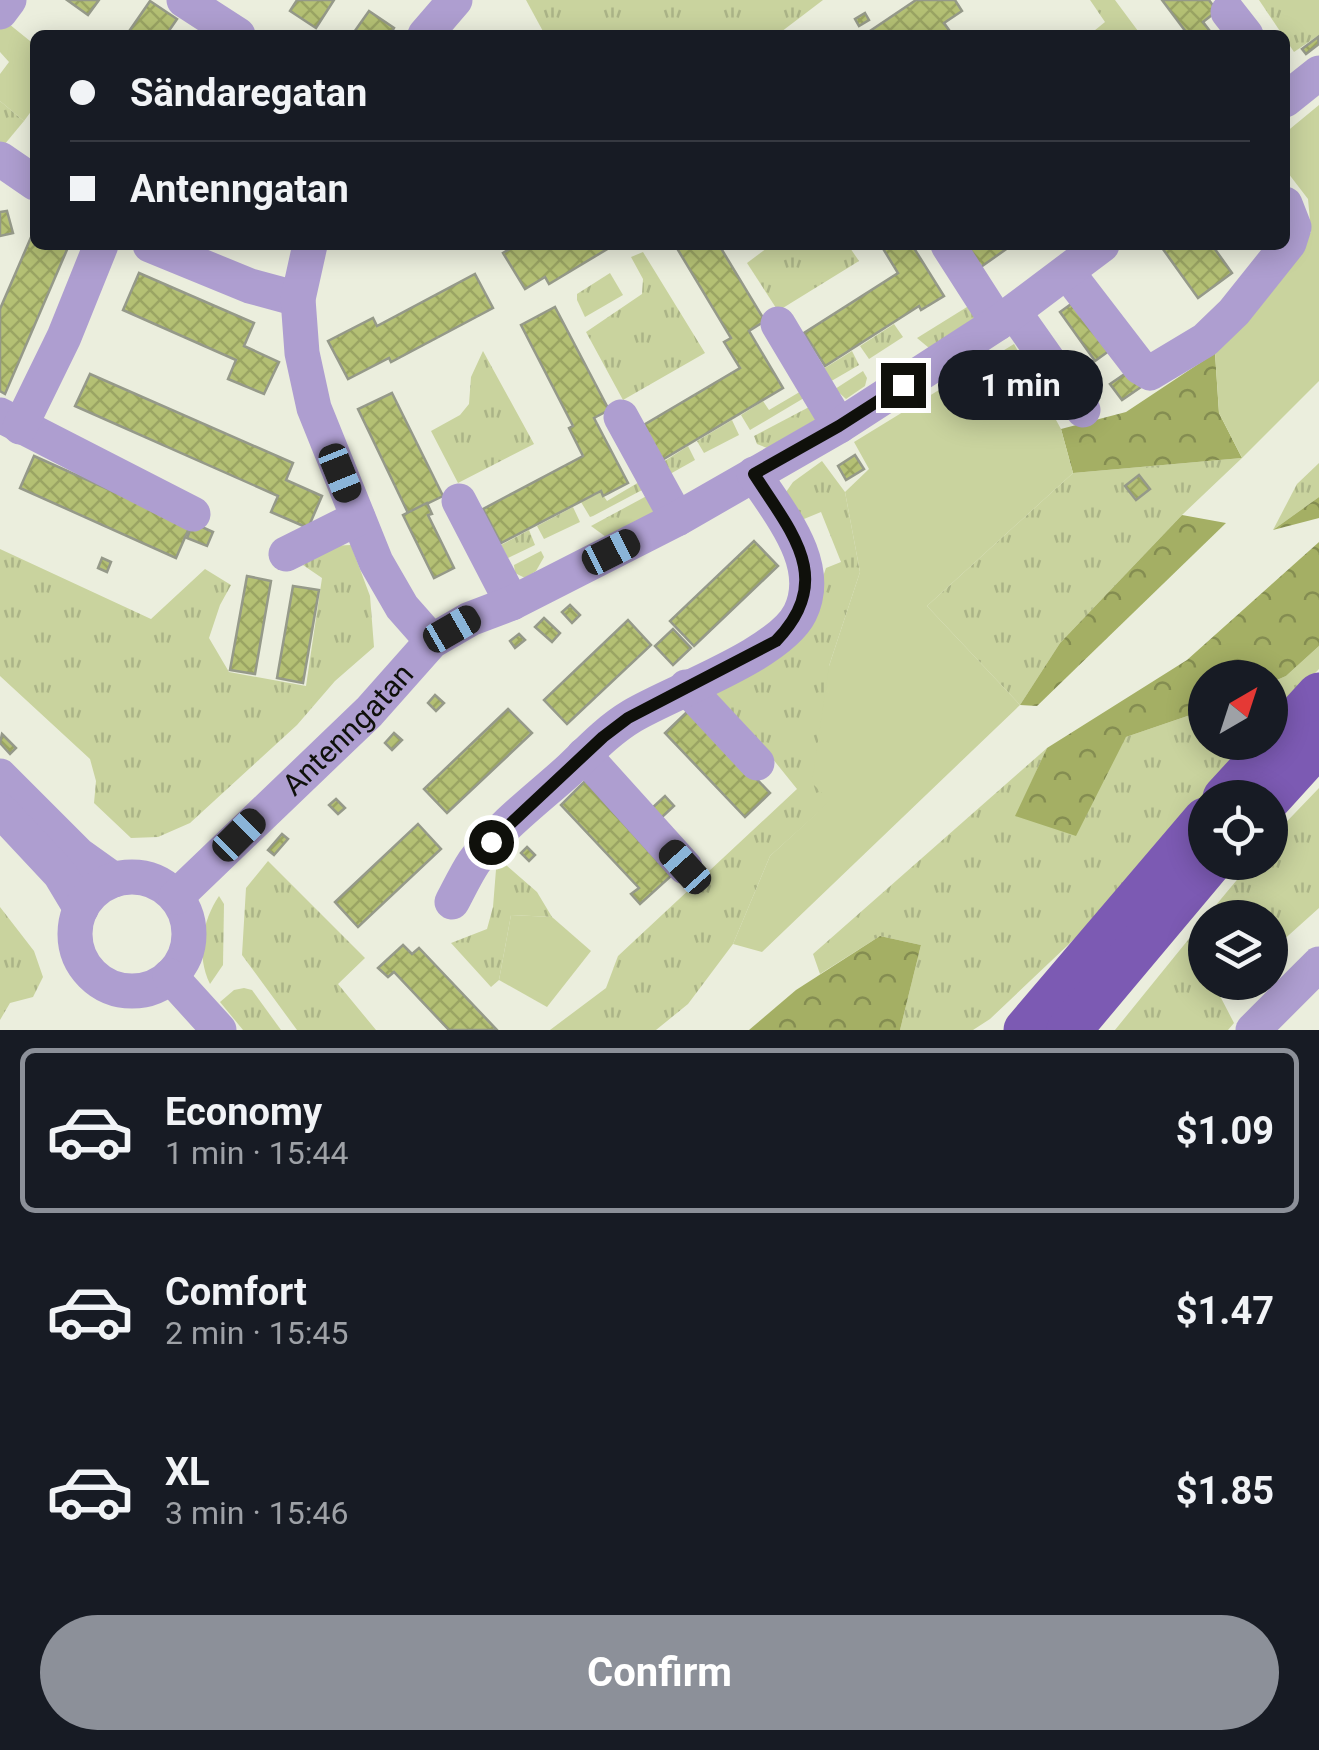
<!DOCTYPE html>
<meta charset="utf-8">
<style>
:root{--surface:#171b24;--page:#242831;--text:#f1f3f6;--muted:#9ea1a6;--line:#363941;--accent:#8c9099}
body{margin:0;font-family:Roboto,sans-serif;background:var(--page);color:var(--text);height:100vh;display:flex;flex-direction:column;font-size:38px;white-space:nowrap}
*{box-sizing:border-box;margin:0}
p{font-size:32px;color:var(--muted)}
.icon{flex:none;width:55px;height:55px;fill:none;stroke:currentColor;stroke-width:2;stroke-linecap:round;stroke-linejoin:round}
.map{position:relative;height:1030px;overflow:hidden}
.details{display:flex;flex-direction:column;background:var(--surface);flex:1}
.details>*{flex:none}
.hud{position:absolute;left:30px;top:30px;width:1260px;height:220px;border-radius:15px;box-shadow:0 5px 25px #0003;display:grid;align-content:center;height:220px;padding:0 40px;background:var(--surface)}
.needle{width:65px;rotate:39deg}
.fabs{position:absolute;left:1188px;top:660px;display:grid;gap:20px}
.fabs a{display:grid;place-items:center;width:100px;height:100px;border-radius:50%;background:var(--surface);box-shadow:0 5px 25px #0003;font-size:50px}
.end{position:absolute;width:45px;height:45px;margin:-22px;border:12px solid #0f100b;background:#fff;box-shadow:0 0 0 5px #fff}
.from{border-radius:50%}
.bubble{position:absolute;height:70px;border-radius:35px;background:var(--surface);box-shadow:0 5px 25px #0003;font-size:32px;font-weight:700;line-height:70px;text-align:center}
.car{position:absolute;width:30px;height:60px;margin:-30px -15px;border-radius:12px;box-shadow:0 0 8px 2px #0007;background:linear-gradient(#222 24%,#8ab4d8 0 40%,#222 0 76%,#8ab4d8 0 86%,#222 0)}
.hud b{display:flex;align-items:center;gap:35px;height:95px;font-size:38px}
.hud b+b{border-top:2px solid var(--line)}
.hud i{width:25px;height:25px;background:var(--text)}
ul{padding:18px 0 0;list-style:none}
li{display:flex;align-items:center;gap:30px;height:165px;margin:0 20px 15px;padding:0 20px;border:5px solid transparent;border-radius:15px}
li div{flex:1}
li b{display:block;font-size:38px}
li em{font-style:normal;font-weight:700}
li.selected{border-color:var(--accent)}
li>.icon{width:90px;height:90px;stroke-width:1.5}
.primary-button{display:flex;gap:20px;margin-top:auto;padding:20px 40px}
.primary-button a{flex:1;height:115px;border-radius:60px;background:var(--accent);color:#fff;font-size:40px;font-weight:700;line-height:115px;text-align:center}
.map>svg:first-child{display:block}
.grass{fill:url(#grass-tufts)}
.forest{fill:url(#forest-crowns)}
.green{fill:#c9d39e}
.building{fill:url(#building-cross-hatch);stroke:#959989;stroke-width:2.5}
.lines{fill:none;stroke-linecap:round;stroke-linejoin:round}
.minor{stroke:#ae9ed0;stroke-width:35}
.major{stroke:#7c5ab3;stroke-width:45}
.route{stroke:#0f100b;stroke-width:12}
.labels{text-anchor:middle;stroke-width:8;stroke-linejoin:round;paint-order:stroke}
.street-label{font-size:30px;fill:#0f100b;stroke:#fff}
</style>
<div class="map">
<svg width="1319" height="1030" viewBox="0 0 1319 1030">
<defs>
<pattern id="grass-tufts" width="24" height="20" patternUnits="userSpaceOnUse" patternTransform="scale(2.5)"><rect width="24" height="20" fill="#c9d39e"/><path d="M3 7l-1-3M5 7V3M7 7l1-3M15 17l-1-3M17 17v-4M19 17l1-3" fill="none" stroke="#abb487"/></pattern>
<pattern id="forest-crowns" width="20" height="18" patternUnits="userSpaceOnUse" patternTransform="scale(2.5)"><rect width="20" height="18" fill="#a4af64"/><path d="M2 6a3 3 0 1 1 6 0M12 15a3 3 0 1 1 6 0" fill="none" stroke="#848d51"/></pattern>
<pattern id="building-cross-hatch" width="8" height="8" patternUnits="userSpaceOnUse" patternTransform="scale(2.5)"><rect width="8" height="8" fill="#b4c074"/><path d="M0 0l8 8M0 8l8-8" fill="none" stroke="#9aa463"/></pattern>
</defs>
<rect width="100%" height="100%" fill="#ebeedd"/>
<g class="grass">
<polygon points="526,0 823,0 777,35 545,35"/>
<polygon points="1090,0 1115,0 1141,35 1089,35 1105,22"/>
<polygon points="1259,0 1319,0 1319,35 1294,52"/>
<polygon points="0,101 24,121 4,145 0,142"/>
<polygon points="771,245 848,245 859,261 778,311 747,263"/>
<polygon points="643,252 705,353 623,400 586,332 642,294 643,279 631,257"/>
<polygon points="610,273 623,295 585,317 577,300 577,294"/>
<polygon points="975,302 982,313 929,348 917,338"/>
<polygon points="894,324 903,337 869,359 860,346"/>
<polygon points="483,351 534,444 458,483 431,431 460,415 469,404 471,377"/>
<polygon points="852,351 859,365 828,383 820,371"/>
<polygon points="863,371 867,378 865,386 846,399 835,389"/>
<polygon points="803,390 809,395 750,430 741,415 763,401 769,410"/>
<polygon points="811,406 817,419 767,448 757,444 754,436"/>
<polygon points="732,420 739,435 704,453 697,441"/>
<polygon points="688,446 695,460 670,474 663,462"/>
<polygon points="1242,458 1182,515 1060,643 1020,705 927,606 1073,473"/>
<polygon points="822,461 845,492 860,572 829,666 831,801 770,856 733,944 688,1004 656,1030 550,1030 606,988 618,956 797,789 772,758 713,705 716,685 807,623 826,568 841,562 821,512 804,519 777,505 793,482"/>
<polygon points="1319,463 1319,497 1273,530 1297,484"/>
<polygon points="646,478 644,489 593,516 590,517 581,502 601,492 607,501"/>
<polygon points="654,492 660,509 606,537 591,526"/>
<polygon points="573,507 580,522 544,539 537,526"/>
<polygon points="529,530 535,545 508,558 501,545"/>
<polygon points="351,545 370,596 374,647 335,681 297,725 190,823 158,837 131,838 94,803 96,781 90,759 0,676 0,549 151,619 205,569 231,585 220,605 209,638 229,672 306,686 322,578 300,563 328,546"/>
<polygon points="541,551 544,557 536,571 525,578 515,573 514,565"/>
<polygon points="1319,646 1319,669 1270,720 1270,683 1286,676"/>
<polygon points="1205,710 1205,742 1250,743 1087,927 990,1019 973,1030 900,1030 921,945 880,936 820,974 813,954 1047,748 1016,816 1126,737"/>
<polygon points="1319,788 1319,908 1270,952 1270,918 1206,917 1251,863 1270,862 1270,839"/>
<polygon points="497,857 537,892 552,917 511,915 499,980 491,987 451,943 487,929 493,907"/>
<polygon points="268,861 365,958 338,984 376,1030 297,1030 242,955 246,888"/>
<path d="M219 896 224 904 223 965 210 984C196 956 202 921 219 896Z"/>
<polygon points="0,907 34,951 43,977 33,997 10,1003 0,1020"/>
<polygon points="1205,919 1205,982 1235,983 1220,996 1234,1023 1228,1030 1115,1030"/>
<polygon points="244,988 252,990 281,1030 243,1030 220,1002 234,990"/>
</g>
<g class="forest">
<polygon points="1215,353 1219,413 1242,458 1073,473 1061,429 1126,412"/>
<polygon points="1319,497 1319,518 1273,530"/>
<polygon points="1182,515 1226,523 1037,706 1020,705 1060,643"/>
<polygon points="1319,542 1319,646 1286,676 1270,683 1270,678 1205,678 1205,710 1126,737 1076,836 1015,816 1047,748 1187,660"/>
<polygon points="880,936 921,945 900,1030 749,1030 796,990"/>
</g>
<g class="green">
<polygon points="4,20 35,45 35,106 24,121 0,101 0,74 9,62 0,52 0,25"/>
<polygon points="1319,105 1319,381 1242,458 1219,413 1215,353 1311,232 1308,199 1285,169 1285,133"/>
<polygon points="1014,344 1061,429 1073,473 927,606 1020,705 762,952 733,944 770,856 830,801 812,783 829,666 860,572 845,492 869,469 854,442"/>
<polygon points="511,915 552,917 591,951 547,1007 499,980"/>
</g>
<g class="building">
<polygon points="67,0 99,0 88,15"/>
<polygon points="297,0 334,0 316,28 290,11"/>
<polygon points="916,0 955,0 962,11 944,23 949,30 941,35 864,35"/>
<polygon points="1162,0 1209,0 1217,11 1203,22 1213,35 1182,35 1186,32"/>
<polygon points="150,1 177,19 166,35 138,35 130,30"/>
<polygon points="369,11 394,28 390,35 352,35"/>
<polygon points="865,13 869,20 859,26 855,19"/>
<polygon points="1318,37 1319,44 1306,54 1302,49"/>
<polygon points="7,211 13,233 0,236 0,212"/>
<polygon points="35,228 35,245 69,245 5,394 0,391 0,309"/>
<polygon points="516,245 530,246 614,245 549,284 545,277 525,289 503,253"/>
<polygon points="675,245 719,245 765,321 749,331 783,388 662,460 642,426 740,368 724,342 731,338"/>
<polygon points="884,245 912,245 944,296 921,310 919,306 825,366 804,333 898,273 882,247"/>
<polygon points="962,245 1012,245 978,269"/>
<polygon points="1160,245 1212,245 1232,273 1198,298"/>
<polygon points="139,273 254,323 244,346 279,362 264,394 228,379 236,360 123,310"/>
<polygon points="475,274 493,308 391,362 389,358 348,379 328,341 373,318 377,326"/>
<polygon points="1078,299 1113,348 1095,361 1060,312"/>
<polygon points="555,307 609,410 594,418 628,483 603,496 601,491 501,543 483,509 583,456 569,428 573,426 521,325"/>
<polygon points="1132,369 1144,385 1122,400 1110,384"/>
<polygon points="90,374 293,463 286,480 322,496 308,528 271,512 278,496 75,406"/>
<polygon points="392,393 443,496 408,513 358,409"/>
<polygon points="855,455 864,469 846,480 838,466"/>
<polygon points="34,456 190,526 176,558 20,488"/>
<polygon points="1139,475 1150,489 1136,500 1125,486"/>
<polygon points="427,503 432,514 428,515 454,568 434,578 403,515"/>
<polygon points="193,523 213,532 207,546 187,538"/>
<polygon points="754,541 778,566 694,646 670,621"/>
<polygon points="102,558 111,562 107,572 98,568"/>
<polygon points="247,576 271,581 255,674 230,670"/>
<polygon points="293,586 319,590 303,683 277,678"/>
<polygon points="570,605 580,615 572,623 562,612"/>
<polygon points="544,618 560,633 552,642 535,627"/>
<polygon points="628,620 651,645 567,724 544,700"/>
<polygon points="673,629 691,648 673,665 655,646"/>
<polygon points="519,634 525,640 515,648 510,641"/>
<polygon points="435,695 444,703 436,711 428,703"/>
<polygon points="508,709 532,733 447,813 424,789"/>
<polygon points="690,709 770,793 745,817 665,733"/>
<polygon points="394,733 402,740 392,750 385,743"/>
<polygon points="2,734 16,748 10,754 0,743"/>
<polygon points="585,781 671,876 640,904 631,894 639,888 561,805"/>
<polygon points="665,796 674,806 661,818 652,808"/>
<polygon points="336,799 345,808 338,814 329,805"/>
<polygon points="418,824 441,849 358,927 335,902"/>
<polygon points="282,834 288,839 274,855 268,850"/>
<polygon points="527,847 535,855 529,861 521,853"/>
<polygon points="403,945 412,954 419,948 497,1030 449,1030 394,972 388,977 378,968"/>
</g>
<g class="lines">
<g class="minor">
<polyline points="184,0 238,35"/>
<polyline points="0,12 9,0"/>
<polyline points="1228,12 1246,35"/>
<polyline points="425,35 455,0"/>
<polyline points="1285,100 1319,73"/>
<polyline points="0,159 35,183"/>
<polyline points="150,245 250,286 298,299"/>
<polyline points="310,245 298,299 302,353 314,408 376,562 402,607 432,641"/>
<polyline points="948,245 998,323"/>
<polyline points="1067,272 1140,367 1150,373 1205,340 1234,312 1289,243 1294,227 1285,204"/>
<polyline points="1014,312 1083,410"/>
<polyline points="778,324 839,426"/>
<polyline points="0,415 193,514"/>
<polyline points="621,417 677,519"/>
<polyline points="20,427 64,337 101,245"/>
<polyline points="459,501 512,603"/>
<polyline points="286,554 358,518"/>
<polyline points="686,687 757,763"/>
<polyline points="584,755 685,867"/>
<polyline points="0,776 79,855 114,880"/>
<polyline points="0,810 60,874 81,909"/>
<circle cx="132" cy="934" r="57"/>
<path id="s1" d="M176 897 369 712 432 641 470 619 512 603 677 519 839 426 998 323 1102 245"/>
<path d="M452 902C459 889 466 874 474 862 499 827 536 800 568 771 588 752 607 731 632 716 674 691 779 655 800 613 824 564 779 513 754 474"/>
<polyline points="170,976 219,1030"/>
<polyline points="1253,1030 1319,964"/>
</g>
<g class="major">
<polyline points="1225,798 1319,695"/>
<polyline points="1269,798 1319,743"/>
<polyline points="1026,1030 1205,820"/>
<polyline points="1069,1030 1210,862"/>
</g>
</g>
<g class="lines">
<path class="route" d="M491 842 603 737 628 718 776 641C836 579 791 532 754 474L839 426 903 385"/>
</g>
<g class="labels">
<g class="street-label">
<text dy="10" stroke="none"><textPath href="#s1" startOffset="240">Antenngatan</textPath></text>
</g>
</g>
</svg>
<div class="fabs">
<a><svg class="needle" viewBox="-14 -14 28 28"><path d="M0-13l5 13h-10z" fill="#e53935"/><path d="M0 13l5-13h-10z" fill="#9ea1a6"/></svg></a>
<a><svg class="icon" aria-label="locate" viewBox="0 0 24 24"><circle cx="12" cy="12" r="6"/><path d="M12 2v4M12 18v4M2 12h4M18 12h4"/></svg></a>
<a><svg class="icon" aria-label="layers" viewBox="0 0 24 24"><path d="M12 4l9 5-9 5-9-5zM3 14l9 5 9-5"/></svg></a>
</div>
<i class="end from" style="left:491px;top:842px"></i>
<i class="end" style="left:903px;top:385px"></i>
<div class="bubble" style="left:938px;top:350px;width:165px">1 min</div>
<i class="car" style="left:340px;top:473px;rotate:158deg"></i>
<i class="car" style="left:611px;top:552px;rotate:63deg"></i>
<i class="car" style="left:452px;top:629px;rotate:60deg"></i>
<i class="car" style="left:239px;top:835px;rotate:45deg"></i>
<i class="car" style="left:685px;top:867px;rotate:318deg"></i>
<div class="hud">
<b><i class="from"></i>Sändaregatan</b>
<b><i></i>Antenngatan</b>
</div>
</div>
<section class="details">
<ul>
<li class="selected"><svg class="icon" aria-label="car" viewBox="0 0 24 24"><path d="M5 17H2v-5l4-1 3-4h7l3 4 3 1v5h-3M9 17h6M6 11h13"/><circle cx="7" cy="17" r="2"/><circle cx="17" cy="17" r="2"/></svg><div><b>Economy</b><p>1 min · 15:44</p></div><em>$1.09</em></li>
<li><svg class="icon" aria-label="car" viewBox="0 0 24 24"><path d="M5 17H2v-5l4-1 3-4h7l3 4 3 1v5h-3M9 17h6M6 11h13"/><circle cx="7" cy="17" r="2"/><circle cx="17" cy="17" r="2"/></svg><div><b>Comfort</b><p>2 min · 15:45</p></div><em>$1.47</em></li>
<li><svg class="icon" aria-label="car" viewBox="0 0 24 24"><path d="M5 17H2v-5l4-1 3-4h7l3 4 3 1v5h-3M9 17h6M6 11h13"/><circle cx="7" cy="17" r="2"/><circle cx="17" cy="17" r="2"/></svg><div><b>XL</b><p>3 min · 15:46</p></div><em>$1.85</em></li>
</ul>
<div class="primary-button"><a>Confirm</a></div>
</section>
